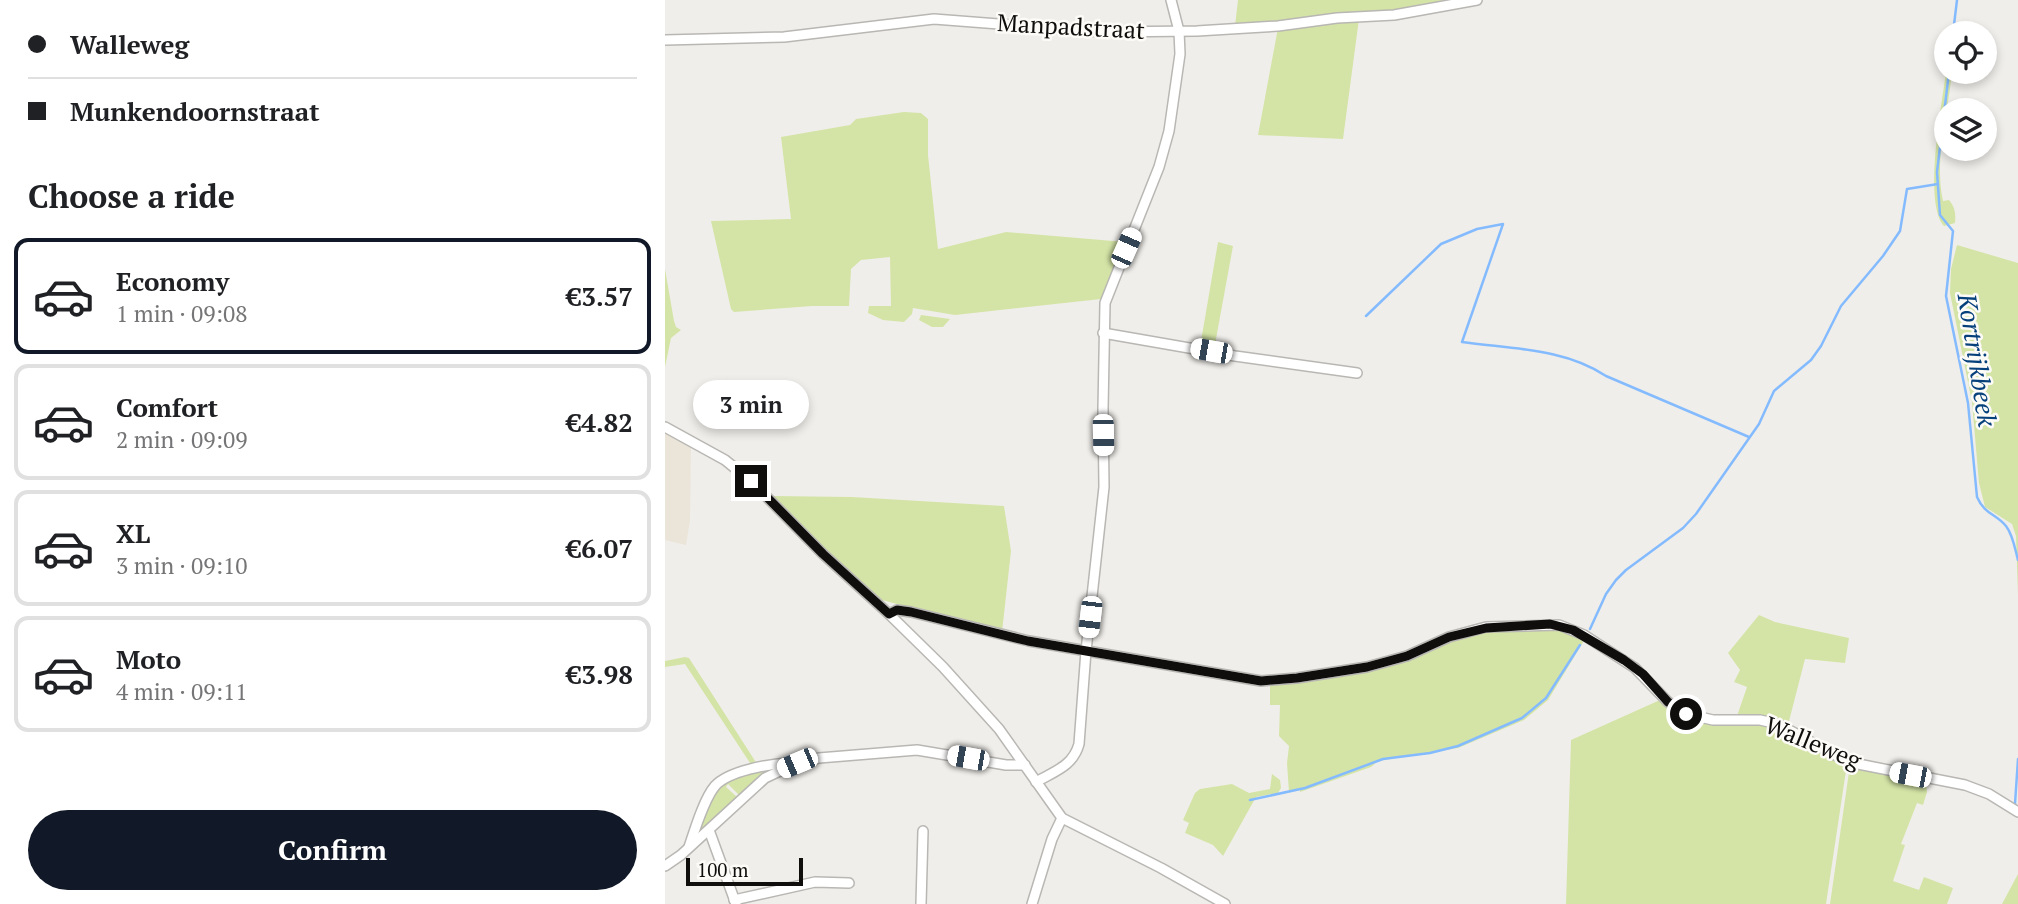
<!DOCTYPE html>
<meta charset="utf-8">
<style>
:root{--surface:#fff;--page:#f2f2f2;--text:#202124;--muted:#757577;--line:#e0e0e0;--accent:#111827}
body{margin:0;font-family:"PT Serif",serif;background:var(--page);color:var(--text);height:100vh;display:flex;flex-direction:column;font-size:26px;white-space:nowrap}
*{box-sizing:border-box;margin:0}
p{font-size:23px;color:var(--muted)}
.icon{flex:none;width:38px;height:38px;fill:none;stroke:currentColor;stroke-width:2;stroke-linecap:round;stroke-linejoin:round}
.map{position:relative;flex:1;overflow:hidden}
.panel{display:flex;flex-direction:column;background:var(--surface);width:665px}
.panel>*{flex:none}
.guide{display:grid;align-content:center;height:154px;padding:0 28px;background:var(--surface)}
.controls{position:absolute;left:1269px;top:21px;display:grid;gap:14px}
.controls a{display:grid;place-items:center;width:63px;height:63px;border-radius:50%;background:var(--surface);box-shadow:0 4px 10px #0003;font-size:35px}
.scale{position:absolute;left:21px;bottom:18px;width:117px;box-sizing:border-box;padding-left:7px;border:4px solid #0f0e0d;border-top:0;font-size:19px;line-height:24px;white-space:nowrap;color:#0f0e0d;-webkit-text-stroke:5px #fdfbf7;paint-order:stroke}
.end{position:absolute;width:32px;height:32px;margin:-16px;border:9px solid #0f0e0d;background:#fff;box-shadow:0 0 0 4px #fff}
.from{border-radius:50%}
.bubble{position:absolute;height:49px;border-radius:24px;background:var(--surface);box-shadow:0 4px 10px #0003;font-size:23px;font-weight:600;line-height:49px;text-align:center}
.car{position:absolute;width:21px;height:42px;margin:-21px -10px;border-radius:9px;box-shadow:0 0 5px 2px #0007;background:linear-gradient(#fff 24%,#345 0 40%,#fff 0 76%,#345 0 86%,#fff 0)}
.guide b{display:flex;align-items:center;gap:24px;height:66px;font-size:26px}
.guide b+b{border-top:2px solid var(--line)}
.guide i{width:18px;height:18px;background:var(--text)}
ul{padding:0;list-style:none}
li{display:flex;align-items:center;gap:21px;height:116px;margin:0 14px 10px;padding:0 14px;border:4px solid var(--line);border-radius:14px}
li div{flex:1}
li b{display:block;font-size:26px}
li em{font-style:normal;font-weight:600}
li.selected{border-color:var(--accent)}
li>.icon{width:63px;height:63px;stroke-width:1.5}
h2{padding:0 28px;font-size:32px;line-height:84px}
.cta{display:flex;gap:14px;margin-top:auto;padding:14px 28px}
.cta a{flex:1;height:80px;border-radius:42px;background:var(--accent);color:#fff;font-size:28px;font-weight:600;line-height:80px;text-align:center}
main{display:flex;flex:1;min-height:0}
.map>svg:first-child{display:block}
.built{fill:#eae4d9}
.green{fill:#d4e4a6}
.lines{fill:none;stroke-linecap:round;stroke-linejoin:round}
.stream{stroke:#84bbff;stroke-width:2.5}
.minor-casing{stroke:#b9b7b3;stroke-width:12}
.minor{stroke:#fff;stroke-width:9}
.route{stroke:#0f0e0d;stroke-width:9}
.labels{text-anchor:middle;stroke-width:5;stroke-linejoin:round;paint-order:stroke}
.street-label{font-size:24px;fill:#0f0e0d;stroke:#fdfbf7}
.water-label{font-size:26px;font-style:italic;fill:#07417c;stroke:#fdfbf7}
</style>
<main>
<section class="panel">
<div class="guide">
<b><i class="from"></i>Walleweg</b>
<b><i></i>Munkendoornstraat</b>
</div>
<h2>Choose a ride</h2>
<ul>
<li class="selected"><svg class="icon" aria-label="car" viewBox="0 0 24 24"><path d="M5 17H2v-5l4-1 3-4h7l3 4 3 1v5h-3M9 17h6M6 11h13"/><circle cx="7" cy="17" r="2"/><circle cx="17" cy="17" r="2"/></svg><div><b>Economy</b><p>1 min · 09:08</p></div><em>€3.57</em></li>
<li><svg class="icon" aria-label="car" viewBox="0 0 24 24"><path d="M5 17H2v-5l4-1 3-4h7l3 4 3 1v5h-3M9 17h6M6 11h13"/><circle cx="7" cy="17" r="2"/><circle cx="17" cy="17" r="2"/></svg><div><b>Comfort</b><p>2 min · 09:09</p></div><em>€4.82</em></li>
<li><svg class="icon" aria-label="car" viewBox="0 0 24 24"><path d="M5 17H2v-5l4-1 3-4h7l3 4 3 1v5h-3M9 17h6M6 11h13"/><circle cx="7" cy="17" r="2"/><circle cx="17" cy="17" r="2"/></svg><div><b>XL</b><p>3 min · 09:10</p></div><em>€6.07</em></li>
<li><svg class="icon" aria-label="car" viewBox="0 0 24 24"><path d="M5 17H2v-5l4-1 3-4h7l3 4 3 1v5h-3M9 17h6M6 11h13"/><circle cx="7" cy="17" r="2"/><circle cx="17" cy="17" r="2"/></svg><div><b>Moto</b><p>4 min · 09:11</p></div><em>€3.98</em></li>
</ul>
<div class="cta"><a>Confirm</a></div>
</section>
<div class="map">
<svg width="1353" height="904" viewBox="0 0 1353 904">
<rect width="100%" height="100%" fill="#f0eeea"/>
<polygon class="built" points="0,431 26,446 25,520 21,545 0,540"/>
<g class="green">
<polygon points="573,0 784,0 738,10 570,26"/>
<polygon points="694,19 678,139 593,135 613,28"/>
<path d="M1281 72H1287C1283 114 1269 158 1278 201L1284 200C1290 207 1291 214 1290 223L1279 226C1258 202 1277 104 1281 72Z"/>
<polygon points="239,112 256,113 263,119 263,155 273,249 341,232 460,242 439,296 436,299 290,315 248,308 247,314 239,322 218,320 203,313 204,306 226,306 225,257 196,260 186,269 184,306 147,306 69,312 66,309 46,221 126,219 116,137 185,125 191,119"/>
<polygon points="553,242 568,246 549,350 535,347"/>
<polygon points="1292,245 1353,263 1353,595 1351,536 1347,524 1320,507 1314,483 1307,402 1285,293 1286,269"/>
<polygon points="0,269 9,321 11,327 16,330 6,338 0,367"/>
<polygon points="256,315 285,319 278,327 267,327 254,320"/>
<polygon points="108,496 187,497 339,506 346,551 337,632 217,600 161,552"/>
<polygon points="1094,615 1110,622 1184,638 1180,663 1140,659 1123,725 1072,716 1082,687 1069,682 1075,670 1063,653"/>
<polygon points="890,628 920,639 883,700 859,720 793,748 713,761 706,767 635,792 635,789 624,792 622,763 624,746 614,736 615,705 605,705 605,682 637,681 829,630"/>
<polygon points="20,657 24,658 92,764 87,766 20,664 0,667 0,661"/>
<path d="M995 700C1033 735 1066 715 1109 726 1130 731 1162 753 1182 764L1161 904H901L906 740Z"/>
<polygon points="1185,765 1258,780 1261,783 1262,792 1258,805 1252,803 1236,844 1240,845 1228,881 1254,890 1259,877 1288,888 1282,904 1165,904"/>
<path d="M112 767 91 780 74 795 63 784 61 787 72 797 33 835 32 831C54 779 56 778 112 767Z"/>
<polygon points="607,774 615,780 616,788 613,793 591,797 558,856 548,845 520,833 524,823 518,820 530,793 535,789 567,784 584,793 605,789"/>
<polygon points="1353,874 1353,904 1337,904"/>
</g>
<g class="lines">
<g class="stream">
<polyline points="1288,33 1292,0"/>
<path d="M1284 72 1272 172 1275 215 1288 231 1281 296 1303 403 1312 497C1320 515 1330 513 1341 526 1348 535 1350 549 1353 560"/>
<path d="M701 316 776 244 812 229 838 224 797 342C846 349 899 348 941 376L1084 437"/>
<polyline points="925,629 941,594 951,580 961,570 1018,528 1031,514 1094,424 1109,391 1146,360 1156,346 1176,306 1218,256 1235,231 1242,189 1273,184"/>
<polyline points="585,800 640,788 718,759 765,753 793,746 857,718 881,698 915,645"/>
<polyline points="1350,804 1353,759"/>
</g>
<g class="minor-casing">
<g id="minor">
<polyline points="0,40 119,37 269,19 437,32 532,31 613,26 672,18 729,15 812,0"/>
<polyline points="438,333 570,356 692,373"/>
<polyline points="0,427 60,460 86,481 158,554 224,614 278,667 334,729 397,818 496,868 560,904"/>
<polyline points="224,614 232,610 246,612 364,641 596,681 632,678 702,667 742,656 784,637 821,627 894,625 919,635 970,668 1003,702 1021,714 1048,720 1095,720 1113,724 1183,762 1300,785 1324,794 1353,812"/>
<path d="M371 782C390 771 408 766 414 744L421 651 439 487 438 409 440 303 494 167 504 131 515 54 514 31 506 0"/>
<polyline points="44,830 71,904"/>
<path d="M24 847C30 829 39 799 50 786 63 771 104 764 123 763"/>
<polyline points="0,866 16,855 100,778 132,763 154,758 252,750 341,765 360,765"/>
<polyline points="69,900 150,882 184,883"/>
<polyline points="256,904 258,831"/>
<polyline points="367,904 387,839 397,818"/>
</g>
</g>
<use href="#minor" class="minor"/>
</g>
<g class="lines">
<polyline class="route" points="86,481 158,554 224,614 232,610 246,612 363,641 596,681 632,678 702,667 742,656 784,637 821,628 885,624 908,630 959,660 978,674 1003,702 1021,714"/>
</g>
<g class="labels">
<g class="street-label">
<text transform="translate(406 27) rotate(3)" y="8">Manpadstraat</text>
<text transform="translate(1148 743) rotate(22)" y="8">Walleweg</text>
</g>
<g class="water-label">
<text transform="translate(1312 360) rotate(81)" y="9">Kortrijkbeek</text>
</g>
</g>
</svg>
<div class="controls">
<a><svg class="icon" aria-label="locate" viewBox="0 0 24 24"><circle cx="12" cy="12" r="6"/><path d="M12 2v4M12 18v4M2 12h4M18 12h4"/></svg></a>
<a><svg class="icon" aria-label="layers" viewBox="0 0 24 24"><path d="M12 4l9 5-9 5-9-5zM3 14l9 5 9-5"/></svg></a>
</div>
<div class="scale">100 m</div>
<i class="end from" style="left:1021px;top:714px"></i>
<i class="end" style="left:86px;top:481px"></i>
<div class="bubble" style="left:28px;top:380px;width:116px">3 min</div>
<i class="car" style="left:461px;top:248px;rotate:24deg"></i>
<i class="car" style="left:546px;top:351px;rotate:280deg"></i>
<i class="car" style="left:438px;top:435px;rotate:179deg"></i>
<i class="car" style="left:425px;top:617px;rotate:187deg"></i>
<i class="car" style="left:303px;top:758px;rotate:280deg"></i>
<i class="car" style="left:132px;top:763px;rotate:247deg"></i>
<i class="car" style="left:1245px;top:775px;rotate:281deg"></i>
</div>
</main>
